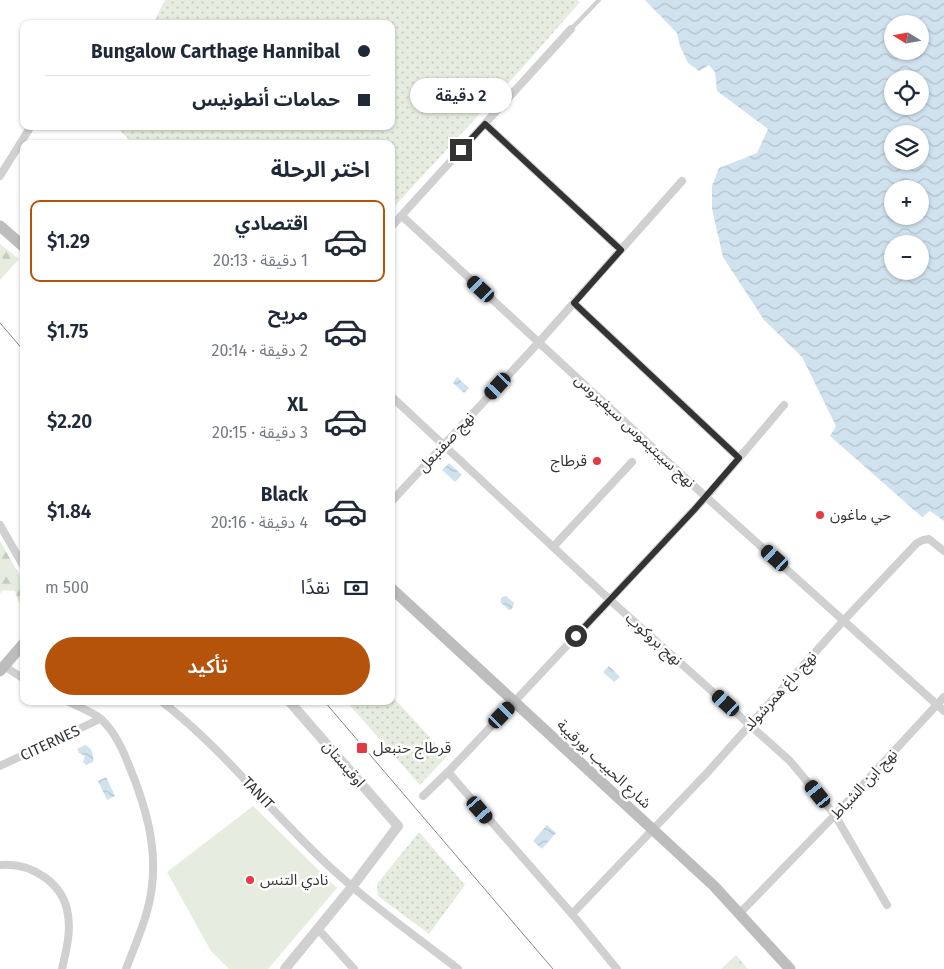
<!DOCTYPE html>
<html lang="ar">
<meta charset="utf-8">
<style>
:root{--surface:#fff;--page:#f6f6f7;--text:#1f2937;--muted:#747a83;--line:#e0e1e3;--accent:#b45309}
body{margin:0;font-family:"Fira Sans","Noto Sans Arabic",sans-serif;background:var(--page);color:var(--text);direction:rtl;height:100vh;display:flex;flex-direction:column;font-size:19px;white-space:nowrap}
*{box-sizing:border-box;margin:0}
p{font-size:16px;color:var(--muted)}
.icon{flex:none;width:28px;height:28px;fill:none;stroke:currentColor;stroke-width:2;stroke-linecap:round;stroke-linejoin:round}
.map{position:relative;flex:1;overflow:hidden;direction:ltr}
.sheet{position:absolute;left:20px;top:140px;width:375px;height:565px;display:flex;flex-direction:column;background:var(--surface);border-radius:10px;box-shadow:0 1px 4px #0004;direction:rtl}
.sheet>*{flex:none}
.top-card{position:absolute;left:20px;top:20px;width:375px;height:110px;border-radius:10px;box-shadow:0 1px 4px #0004;direction:rtl;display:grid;align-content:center;height:110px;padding:0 25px;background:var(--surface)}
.needle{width:32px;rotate:281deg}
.fabs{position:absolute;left:884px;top:15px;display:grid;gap:10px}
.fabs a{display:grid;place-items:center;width:45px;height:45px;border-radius:50%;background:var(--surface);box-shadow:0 1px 4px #0004;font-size:25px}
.end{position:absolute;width:22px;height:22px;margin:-11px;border:6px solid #333;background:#fff;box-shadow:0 0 0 2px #fff}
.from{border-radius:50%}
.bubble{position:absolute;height:35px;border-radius:18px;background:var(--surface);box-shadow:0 1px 4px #0004;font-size:16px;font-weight:600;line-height:35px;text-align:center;direction:rtl}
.car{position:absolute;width:15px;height:30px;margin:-15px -8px;border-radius:6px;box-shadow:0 0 4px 1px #0007;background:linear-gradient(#222 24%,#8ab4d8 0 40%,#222 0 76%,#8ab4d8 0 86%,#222 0)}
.top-card b{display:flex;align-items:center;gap:18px;height:48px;font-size:19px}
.top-card b+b{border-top:1px solid var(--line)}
.top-card i{width:12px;height:12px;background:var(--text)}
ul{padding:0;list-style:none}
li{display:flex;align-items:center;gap:15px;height:82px;margin:0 10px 8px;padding:0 15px;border:2px solid transparent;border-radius:10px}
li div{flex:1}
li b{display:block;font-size:19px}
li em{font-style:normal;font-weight:600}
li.on{border-color:var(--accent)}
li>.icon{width:45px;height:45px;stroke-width:1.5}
h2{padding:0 25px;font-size:22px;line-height:60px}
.pay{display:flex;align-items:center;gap:12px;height:55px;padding:0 25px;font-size:19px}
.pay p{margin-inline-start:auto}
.cta{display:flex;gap:10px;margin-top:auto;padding:10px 25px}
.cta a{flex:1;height:58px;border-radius:30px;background:var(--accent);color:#fff;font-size:20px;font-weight:600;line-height:58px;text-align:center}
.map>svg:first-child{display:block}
.grass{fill:url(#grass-dots)}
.forest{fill:url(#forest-firs)}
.park{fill:url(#park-crowns)}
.garden{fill:#e6ecdf}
.water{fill:url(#water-waves);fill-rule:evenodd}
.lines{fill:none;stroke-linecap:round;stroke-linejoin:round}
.service{stroke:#d0d0d0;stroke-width:4}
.minor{stroke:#d0d0d0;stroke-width:8}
.tertiary{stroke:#d0d0d0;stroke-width:10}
.secondary{stroke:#bdbdbd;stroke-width:11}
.tram{stroke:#888;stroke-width:1}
.route{stroke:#333;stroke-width:6}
.poi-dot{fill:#e63946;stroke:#fff;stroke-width:2}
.labels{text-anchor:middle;stroke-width:5;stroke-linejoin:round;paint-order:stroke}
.street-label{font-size:15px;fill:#333;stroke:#fff}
.poi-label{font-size:15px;fill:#333;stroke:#fff;text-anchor:start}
</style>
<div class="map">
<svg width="944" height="969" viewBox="0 0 944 969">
<defs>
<pattern id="grass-dots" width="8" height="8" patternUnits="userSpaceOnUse" patternTransform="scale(1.25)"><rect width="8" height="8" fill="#e6ecdf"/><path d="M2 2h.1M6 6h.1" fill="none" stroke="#c6cbc0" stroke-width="1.8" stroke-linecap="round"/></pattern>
<pattern id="forest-firs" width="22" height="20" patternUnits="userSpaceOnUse" patternTransform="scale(1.25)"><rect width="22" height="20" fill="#e6ecdf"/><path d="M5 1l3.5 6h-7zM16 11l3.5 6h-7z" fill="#c6cbc0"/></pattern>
<pattern id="park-crowns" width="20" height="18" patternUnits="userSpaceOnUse" patternTransform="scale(1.25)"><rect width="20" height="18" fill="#e6ecdf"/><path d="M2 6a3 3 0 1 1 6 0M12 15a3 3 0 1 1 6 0" fill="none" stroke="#c6cbc0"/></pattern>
<pattern id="water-waves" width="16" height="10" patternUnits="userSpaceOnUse" patternTransform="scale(1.25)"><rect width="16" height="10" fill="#cfe2ee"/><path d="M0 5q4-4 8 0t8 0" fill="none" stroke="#b2c2cd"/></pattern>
</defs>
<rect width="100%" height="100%" fill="#fff"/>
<g class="grass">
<polygon points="165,0 577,0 580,2 522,68 391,210 391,144 133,144 116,126 391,126 391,24 153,24"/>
<polygon points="391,695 447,756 420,785 346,701 391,701"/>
<polygon points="419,832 465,885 429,934 378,896 377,884"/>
</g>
<g class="forest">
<polygon points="0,244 19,259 0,280"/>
<polygon points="0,541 24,583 24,610 19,603 15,591 3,590 0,594"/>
</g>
<polygon class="park" points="736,955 748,969 721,969"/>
<polygon class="garden" points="253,806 337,888 268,969 229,969 211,951 167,872"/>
<g class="water">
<path d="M645 0H944V521L930 511 922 517 830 436 836 426 802 357 764 320 723 257 712 209V186L719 168 757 153 768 129 717 91 715 72 709 65 699 71 688 63 680 46 677 33ZM892 24H920V51H892ZM892 79H920V106H892ZM892 134H920V161H892ZM892 189H920V216H892ZM892 244H920V271H892Z"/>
<polygon points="457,377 469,388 464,393 453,383"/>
<polygon points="449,463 462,475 455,482 442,470"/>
<polygon points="506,596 514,603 512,609 509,610 500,602 502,597"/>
<polygon points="609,666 620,677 614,682 603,672"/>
<path d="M85 745C92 747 94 756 93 762L86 765 83 762 85 756 79 753 77 749Z"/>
<polygon points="106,777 115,796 107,800 98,781"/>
<polygon points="547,825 556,833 542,849 533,841"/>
</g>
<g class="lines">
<polyline class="service" points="571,29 599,0"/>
<g class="minor">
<polyline points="485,124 621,250"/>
<polyline points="0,176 31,126"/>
<polyline points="402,216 706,497 944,711"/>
<polyline points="391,227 571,29"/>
<polyline points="574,303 739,458"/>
<polyline points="391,396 610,600 790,761 835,815 887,905"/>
<polyline points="391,502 539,342 682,181"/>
<polyline points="0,525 24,567"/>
<polyline points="553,547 632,462"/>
<polyline points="4,666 24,679"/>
<path d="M67 701C78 707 92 711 101 719 115 732 123 750 130 768 145 805 157 844 152 886 149 915 136 942 126 969"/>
<path d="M161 701C224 749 272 814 330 867 370 904 415 936 458 969"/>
<polyline points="0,766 100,719"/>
<polyline points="448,772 572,914 617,969"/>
<polyline points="423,796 448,772 515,701 706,497 784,405"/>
<path d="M0 865C31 862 64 883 68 915 71 933 66 951 62 969"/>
<polyline points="740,913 835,815 944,697"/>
<polyline points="572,914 706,774 844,620 917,543 923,540 929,539 944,551"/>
<polyline points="318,929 354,969"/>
</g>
<polyline class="tertiary" points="285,969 352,887 398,826 289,701"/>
<g class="secondary">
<polyline points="0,226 24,247"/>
<polyline points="391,588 714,886 790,969"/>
<polyline points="0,671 24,643"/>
</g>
<g class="tram">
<polyline points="0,323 24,351"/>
<polyline points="324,701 553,969"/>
</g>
</g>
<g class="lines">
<polyline class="route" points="461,150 485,124 621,250 574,303 739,458 694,510 576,636"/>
</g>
<g class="poi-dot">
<circle cx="597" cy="461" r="5"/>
<circle cx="820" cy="515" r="5"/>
<rect x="356" y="742" width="12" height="12" rx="2.5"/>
<circle cx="250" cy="880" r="5"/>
</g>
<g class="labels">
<g class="street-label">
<text transform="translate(635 431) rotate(43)" y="5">نهج سيبتيموس سيفيروس</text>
<text transform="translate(446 442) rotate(-47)" y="5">نهج صفنبعل</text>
<text transform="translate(654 639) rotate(42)" y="5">نهج بروكوب</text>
<text transform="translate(780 691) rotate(-48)" y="5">نهج داغ همرشولد</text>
<text transform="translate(50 743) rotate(-25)" y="5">CITERNES</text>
<text transform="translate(344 764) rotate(49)" y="5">اوقيستان</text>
<text transform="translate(604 764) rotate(43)" y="5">شارع الحبيب بورقيبة</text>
<text transform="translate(864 784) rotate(-47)" y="5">نهج ابن الشباط</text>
<text transform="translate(258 793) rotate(46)" y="5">TANIT</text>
</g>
<g class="poi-label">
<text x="587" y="466" text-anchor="end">قرطاج</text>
<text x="830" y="520">حي ماغون</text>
<text x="373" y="753">قرطاج حنبعل</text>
<text x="260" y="885">نادي التنس</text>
</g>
</g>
</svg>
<div class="fabs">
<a><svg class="needle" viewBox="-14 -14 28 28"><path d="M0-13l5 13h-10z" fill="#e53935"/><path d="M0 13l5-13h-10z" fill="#747a83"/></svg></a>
<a><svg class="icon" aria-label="locate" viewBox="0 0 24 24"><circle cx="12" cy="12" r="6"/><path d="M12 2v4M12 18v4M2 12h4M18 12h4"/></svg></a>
<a><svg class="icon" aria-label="layers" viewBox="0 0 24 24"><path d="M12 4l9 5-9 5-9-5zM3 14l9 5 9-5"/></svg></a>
<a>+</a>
<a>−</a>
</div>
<i class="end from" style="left:576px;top:636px"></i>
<i class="end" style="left:461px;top:150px"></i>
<div class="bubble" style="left:410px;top:78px;width:102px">2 دقيقة</div>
<i class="car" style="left:481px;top:289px;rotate:313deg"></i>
<i class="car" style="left:498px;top:386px;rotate:223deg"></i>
<i class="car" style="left:775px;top:558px;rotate:312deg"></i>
<i class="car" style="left:726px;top:703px;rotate:312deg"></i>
<i class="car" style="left:502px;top:715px;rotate:44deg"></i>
<i class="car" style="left:818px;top:794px;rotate:321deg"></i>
<i class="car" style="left:480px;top:810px;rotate:139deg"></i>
<div class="top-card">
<b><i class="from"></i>Bungalow Carthage Hannibal</b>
<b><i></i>حمامات أنطونيس</b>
</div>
<section class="sheet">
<h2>اختر الرحلة</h2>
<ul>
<li class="on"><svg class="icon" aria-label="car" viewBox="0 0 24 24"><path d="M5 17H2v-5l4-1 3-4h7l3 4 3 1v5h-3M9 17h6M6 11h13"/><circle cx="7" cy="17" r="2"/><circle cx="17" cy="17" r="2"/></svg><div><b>اقتصادي</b><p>1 دقيقة · 20:13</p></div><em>$1.29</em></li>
<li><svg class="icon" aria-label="car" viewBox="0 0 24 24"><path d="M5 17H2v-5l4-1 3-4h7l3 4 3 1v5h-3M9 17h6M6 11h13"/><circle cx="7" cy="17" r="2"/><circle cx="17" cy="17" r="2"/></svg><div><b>مريح</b><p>2 دقيقة · 20:14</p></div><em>$1.75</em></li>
<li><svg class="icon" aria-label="car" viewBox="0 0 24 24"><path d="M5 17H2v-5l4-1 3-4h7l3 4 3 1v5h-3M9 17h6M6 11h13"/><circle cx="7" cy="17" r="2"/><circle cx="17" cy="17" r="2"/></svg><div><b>XL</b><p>3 دقيقة · 20:15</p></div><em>$2.20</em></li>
<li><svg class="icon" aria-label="car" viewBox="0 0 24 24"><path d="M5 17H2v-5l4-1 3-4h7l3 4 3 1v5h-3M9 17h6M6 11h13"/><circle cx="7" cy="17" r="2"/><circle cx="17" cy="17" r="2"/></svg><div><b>Black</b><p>4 دقيقة · 20:16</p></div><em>$1.84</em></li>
</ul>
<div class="pay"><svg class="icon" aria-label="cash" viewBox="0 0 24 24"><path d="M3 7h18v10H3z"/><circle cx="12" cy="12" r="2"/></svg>نقدًا<p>500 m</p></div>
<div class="cta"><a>تأكيد</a></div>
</section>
</div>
